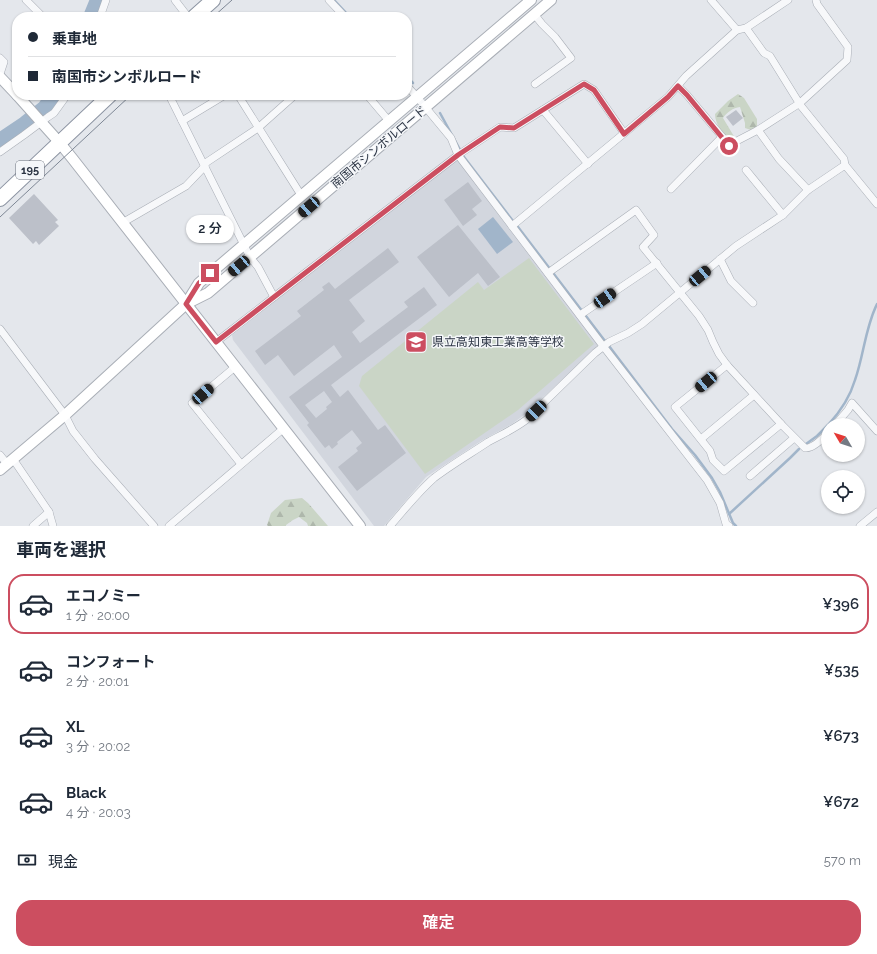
<!DOCTYPE html>
<html lang="ja">
<meta charset="utf-8">
<style>
:root{--surface:#fff;--page:#f6f6f7;--text:#1f2937;--muted:#747a83;--line:#e0e1e3;--accent:#cc4e60}
body{margin:0;font-family:Raleway,"Noto Sans JP",sans-serif;background:var(--page);color:var(--text);height:100vh;display:flex;flex-direction:column;font-size:15px;white-space:nowrap}
*{box-sizing:border-box;margin:0}
p{font-size:13px;color:var(--muted)}
.icon{flex:none;width:22px;height:22px;fill:none;stroke:currentColor;stroke-width:2;stroke-linecap:round;stroke-linejoin:round}
.map{position:relative;height:526px;overflow:hidden}
.side{display:flex;flex-direction:column;background:var(--surface);flex:1}
.side>*{flex:none}
.guide{position:absolute;left:12px;top:12px;width:400px;height:88px;border-radius:16px;box-shadow:0 1px 3px #0004;display:grid;align-content:center;height:88px;padding:0 16px;background:var(--surface)}
.needle{width:26px;rotate:309deg}
.fabs{position:absolute;left:821px;top:418px;display:grid;gap:8px}
.fabs a{display:grid;place-items:center;width:44px;height:44px;border-radius:50%;background:var(--surface);box-shadow:0 1px 3px #0004;font-size:20px}
.end{position:absolute;width:18px;height:18px;margin:-9px;border:5px solid #cc4e60;background:#fff;box-shadow:0 0 0 2px #fff}
.from{border-radius:50%}
.bubble{position:absolute;height:28px;border-radius:14px;background:var(--surface);box-shadow:0 1px 3px #0004;font-size:13px;font-weight:600;line-height:28px;text-align:center}
.car{position:absolute;width:12px;height:24px;margin:-12px -6px;border-radius:5px;box-shadow:0 0 3px 1px #0007;background:linear-gradient(#222 24%,#8ab4d8 0 40%,#222 0 76%,#8ab4d8 0 86%,#222 0)}
.guide b{display:flex;align-items:center;gap:14px;height:38px;font-size:15px}
.guide b+b{border-top:1px solid var(--line)}
.guide i{width:10px;height:10px;background:var(--text)}
ul{padding:0;list-style:none}
li{display:flex;align-items:center;gap:12px;height:60px;margin:0 8px 6px;padding:0 8px;border:2px solid transparent;border-radius:16px}
li div{flex:1}
li b{display:block;font-size:15px}
li em{font-style:normal;font-weight:600}
li.on{border-color:var(--accent)}
li>.icon{width:36px;height:36px;stroke-width:1.5}
h2{padding:0 16px;font-size:18px;line-height:48px}
.pay{display:flex;align-items:center;gap:10px;height:44px;padding:0 16px;font-size:15px}
.pay p{margin-inline-start:auto}
.cta{display:flex;gap:8px;margin-top:auto;padding:8px 16px}
.cta a{flex:1;height:46px;border-radius:16px;background:var(--accent);color:#fff;font-size:16px;font-weight:600;line-height:46px;text-align:center}
.map>svg:first-child{display:block}
.built{fill:#d2d6de}
.forest{fill:url(#forest-firs)}
.green{fill:#cad5c6}
.water{fill:#a1b5ca}
.lines{fill:none;stroke-linecap:round;stroke-linejoin:round}
.stream{stroke:#a1b5ca;stroke-width:2.5}
.river{stroke:#a1b5ca;stroke-width:16}
.building{fill:#bcc0c9;fill-rule:evenodd}
.street-casing{stroke:#a9aeb6;stroke-width:8}
.secondary-casing{stroke:#a9aeb6;stroke-width:12}
.highway-casing{stroke:#8c94a2;stroke-width:16}
.street{stroke:#f7f8fa;stroke-width:7}
.secondary{stroke:#fff;stroke-width:10}
.highway{stroke:#fff;stroke-width:14}
.tram{stroke:#7e8795;stroke-width:1}
.route{stroke:#cc4e60;stroke-width:5}
.labels{text-anchor:middle;stroke-width:3;stroke-linejoin:round;paint-order:stroke}
.shield{fill:#f4f6f9;stroke:#686f7a;stroke-width:1}
.shield-label{font-size:11px;font-weight:bold;fill:#2c3544}
.street-label{font-size:12px;fill:#2c3544;stroke:#f4f6f9}
.poi-label{font-size:12px;fill:#2c3544;stroke:#f4f6f9;text-anchor:start}
</style>
<div class="map">
<svg width="877" height="526" viewBox="0 0 877 526">
<defs>
<pattern id="forest-firs" width="22" height="20" patternUnits="userSpaceOnUse"><rect width="22" height="20" fill="#cad5c6"/><path d="M5 1l3.5 6h-7zM16 11l3.5 6h-7z" fill="#aeb7ab"/></pattern>
</defs>
<rect width="100%" height="100%" fill="#e4e7ec"/>
<polygon class="built" points="458,159 598,344 596,348 524,415 512,424 481,441 426,477 384,526 374,526 233,340 232,335"/>
<g class="forest">
<path d="M738 94 744 98 757 119V126L751 130 745 128V123L740 107C733 108 727 112 723 118L735 138 730 141C723 134 715 124 715 114L728 101Z"/>
<polygon points="302,498 308,503 328,526 308,526 307,523 299,517 293,520 286,525 286,526 268,526 267,525 271,513 285,500"/>
</g>
<polygon class="green" points="529,258 594,344 518,410 425,474 359,386 362,376 478,282 484,290"/>
<polygon class="water" points="493,217 513,242 497,254 478,229"/>
<g class="lines">
<g class="stream">
<polyline points="334,0 350,17"/>
<polyline points="407,77 413,83"/>
<polyline points="440,113 464,157 513,221"/>
<polyline points="518,227 605,341"/>
<polyline points="609,346 672,429 695,455 712,478 720,492 733,523 736,526"/>
<path d="M828 425C840 412 850 397 855 380 864 355 865 328 877 304"/>
<polyline points="806,444 817,436 828,425"/>
<polyline points="729,514 790,458 799,449"/>
</g>
<g class="river">
<polyline points="91,17 98,0"/>
<polyline points="0,141 25,124 45,108 54,95"/>
</g>
</g>
<g class="building">
<polygon points="736,110 743,118 733,126 726,117"/>
<polygon points="468,182 482,201 472,209 477,215 463,226 444,200"/>
<polygon points="34,194 58,220 55,222 59,226 39,245 36,241 33,244 9,218"/>
<polygon points="458,225 500,277 488,286 478,273 449,297 417,257"/>
<path d="M388 248 399 262 349 300 365 321 352 332 360 343 408 307 404 302 424 287 437 305 331 385 340 397 348 390 378 430 385 425 406 453 357 491 338 467 358 451 356 448 362 443 352 430 337 442 338 444 332 449 329 445 325 448 307 425 309 423 289 397 342 357 334 345 294 376 278 355 265 365 255 351 301 316 297 311 324 290 322 287 329 282 335 289ZM324 391 332 402 326 407 327 409 316 418 305 405Z"/>
</g>
<g class="lines">
<g class="street-casing">
<g id="street">
<polyline points="26,0 43,17"/>
<polyline points="175,0 188,17"/>
<polyline points="329,0 345,17"/>
<polyline points="711,0 737,30"/>
<polyline points="534,14 542,24 555,37 571,58 535,84"/>
<polyline points="100,17 106,0"/>
<polyline points="746,28 764,53 770,56 801,106 844,159 845,165"/>
<polyline points="0,58 4,62 0,74"/>
<polyline points="407,86 417,97 451,138 458,155 603,346 707,480 720,503 726,524 729,526"/>
<polyline points="678,86 687,95 729,145 758,130 779,159 808,190"/>
<polyline points="169,95 250,257 258,267 274,297"/>
<polyline points="238,95 301,195"/>
<polyline points="367,95 389,121"/>
<polyline points="543,110 588,164"/>
<polyline points="182,121 225,95"/>
<polyline points="758,130 800,103 847,60 848,47 817,4 816,0"/>
<polyline points="0,152 24,135 48,117 54,113 67,95"/>
<polyline points="204,164 258,128 295,95"/>
<polyline points="746,170 783,215"/>
<polyline points="671,189 722,137"/>
<polyline points="122,223 186,186 205,166"/>
<polyline points="512,226 668,97 686,76 737,30 746,28 788,0"/>
<polyline points="720,259 731,281 753,303"/>
<path d="M548 273 636 210 654 235 643 247 699 316 708 330 713 342 719 354 727 365 783 426 805 448C813 449 823 438 828 433"/>
<polyline points="580,315 657,263"/>
<polyline points="0,329 65,415 73,431 95,459 154,526"/>
<polyline points="216,342 274,297 458,155 500,127 514,128 584,84 594,90 624,133"/>
<polyline points="727,365 675,407 710,451 713,460 724,471 781,424"/>
<polyline points="235,367 192,403 241,464"/>
<polyline points="835,425 848,410 852,403 877,431"/>
<polyline points="701,439 754,395"/>
<polyline points="0,455 7,464"/>
<polyline points="13,459 49,512 53,526"/>
<polyline points="750,476 794,438"/>
<polyline points="33,526 49,512"/>
<polyline points="169,526 284,428"/>
<path d="M390 526C404 510 418 492 434 478 451 465 470 454 488 442 501 435 514 429 526 420L595 353 609 342 628 333 642 324 736 246 783 215 808 190 845 165 877 204"/>
<polyline points="860,526 877,512"/>
</g>
</g>
<g class="secondary-casing">
<g id="secondary">
<polyline points="0,77 17,95"/>
<polyline points="17,95 59,142 72,158 360,526"/>
<polyline points="186,304 199,283 531,0"/>
<polyline points="0,470 65,415 186,304 208,293 551,0"/>
</g>
</g>
<g class="highway-casing">
<g id="highway">
<polyline points="194,17 213,0"/>
<polyline points="0,199 110,95"/>
</g>
</g>
<use href="#street" class="street"/>
<use href="#secondary" class="secondary"/>
<use href="#highway" class="highway"/>
<g class="tram">
<polyline points="213,17 232,0"/>
<polyline points="0,217 131,95"/>
</g>
</g>
<g class="lines">
<polyline class="route" points="210,273 199,283 186,304 216,342 274,297 458,155 500,127 514,128 584,84 594,90 624,134 668,97 678,86 687,95 729,146"/>
</g>
<defs>
<g id="school-square" transform="scale(1.15)"><rect x="-9" y="-9" width="18" height="18" rx="4" fill="#cc4e60" stroke="#f4f6f9"/><path d="M0-5L7-2L0 1L-7-2ZM-4 1L0 2.5L4 1V4Q0 6-4 4Z" fill="#fff"/></g>
</defs>
<g fill-rule="evenodd">
<use href="#school-square" x="416" y="342"/>
</g>
<g class="labels">
<rect class="shield" x="16" y="161" width="28" height="18" rx="3"/>
<g class="shield-label">
<text x="30" y="174">195</text>
</g>
<g class="street-label">
<text transform="translate(379 147) rotate(-40)" y="4">南国市シンボルロード</text>
</g>
<g class="poi-label">
<text x="432" y="346">県立高知東工業高等学校</text>
</g>
</g>
</svg>
<div class="fabs">
<a><svg class="needle" viewBox="-14 -14 28 28"><path d="M0-13l5 13h-10z" fill="#e53935"/><path d="M0 13l5-13h-10z" fill="#747a83"/></svg></a>
<a><svg class="icon" aria-label="locate" viewBox="0 0 24 24"><circle cx="12" cy="12" r="6"/><path d="M12 2v4M12 18v4M2 12h4M18 12h4"/></svg></a>
</div>
<i class="end from" style="left:729px;top:146px"></i>
<i class="end" style="left:210px;top:273px"></i>
<div class="bubble" style="left:186px;top:215px;width:48px">2 分</div>
<i class="car" style="left:309px;top:207px;rotate:229deg"></i>
<i class="car" style="left:239px;top:266px;rotate:230deg"></i>
<i class="car" style="left:700px;top:276px;rotate:50deg"></i>
<i class="car" style="left:605px;top:298px;rotate:56deg"></i>
<i class="car" style="left:706px;top:382px;rotate:230deg"></i>
<i class="car" style="left:203px;top:394px;rotate:49deg"></i>
<i class="car" style="left:536px;top:411px;rotate:226deg"></i>
<div class="guide">
<b><i class="from"></i>乗車地</b>
<b><i></i>南国市シンボルロード</b>
</div>
</div>
<section class="side">
<h2>車両を選択</h2>
<ul>
<li class="on"><svg class="icon" aria-label="car" viewBox="0 0 24 24"><path d="M5 17H2v-5l4-1 3-4h7l3 4 3 1v5h-3M9 17h6M6 11h13"/><circle cx="7" cy="17" r="2"/><circle cx="17" cy="17" r="2"/></svg><div><b>エコノミー</b><p>1 分 · 20:00</p></div><em>¥396</em></li>
<li><svg class="icon" aria-label="car" viewBox="0 0 24 24"><path d="M5 17H2v-5l4-1 3-4h7l3 4 3 1v5h-3M9 17h6M6 11h13"/><circle cx="7" cy="17" r="2"/><circle cx="17" cy="17" r="2"/></svg><div><b>コンフォート</b><p>2 分 · 20:01</p></div><em>¥535</em></li>
<li><svg class="icon" aria-label="car" viewBox="0 0 24 24"><path d="M5 17H2v-5l4-1 3-4h7l3 4 3 1v5h-3M9 17h6M6 11h13"/><circle cx="7" cy="17" r="2"/><circle cx="17" cy="17" r="2"/></svg><div><b>XL</b><p>3 分 · 20:02</p></div><em>¥673</em></li>
<li><svg class="icon" aria-label="car" viewBox="0 0 24 24"><path d="M5 17H2v-5l4-1 3-4h7l3 4 3 1v5h-3M9 17h6M6 11h13"/><circle cx="7" cy="17" r="2"/><circle cx="17" cy="17" r="2"/></svg><div><b>Black</b><p>4 分 · 20:03</p></div><em>¥672</em></li>
</ul>
<div class="pay"><svg class="icon" aria-label="cash" viewBox="0 0 24 24"><path d="M3 7h18v10H3z"/><circle cx="12" cy="12" r="2"/></svg>現金<p>570 m</p></div>
<div class="cta"><a>確定</a></div>
</section>
